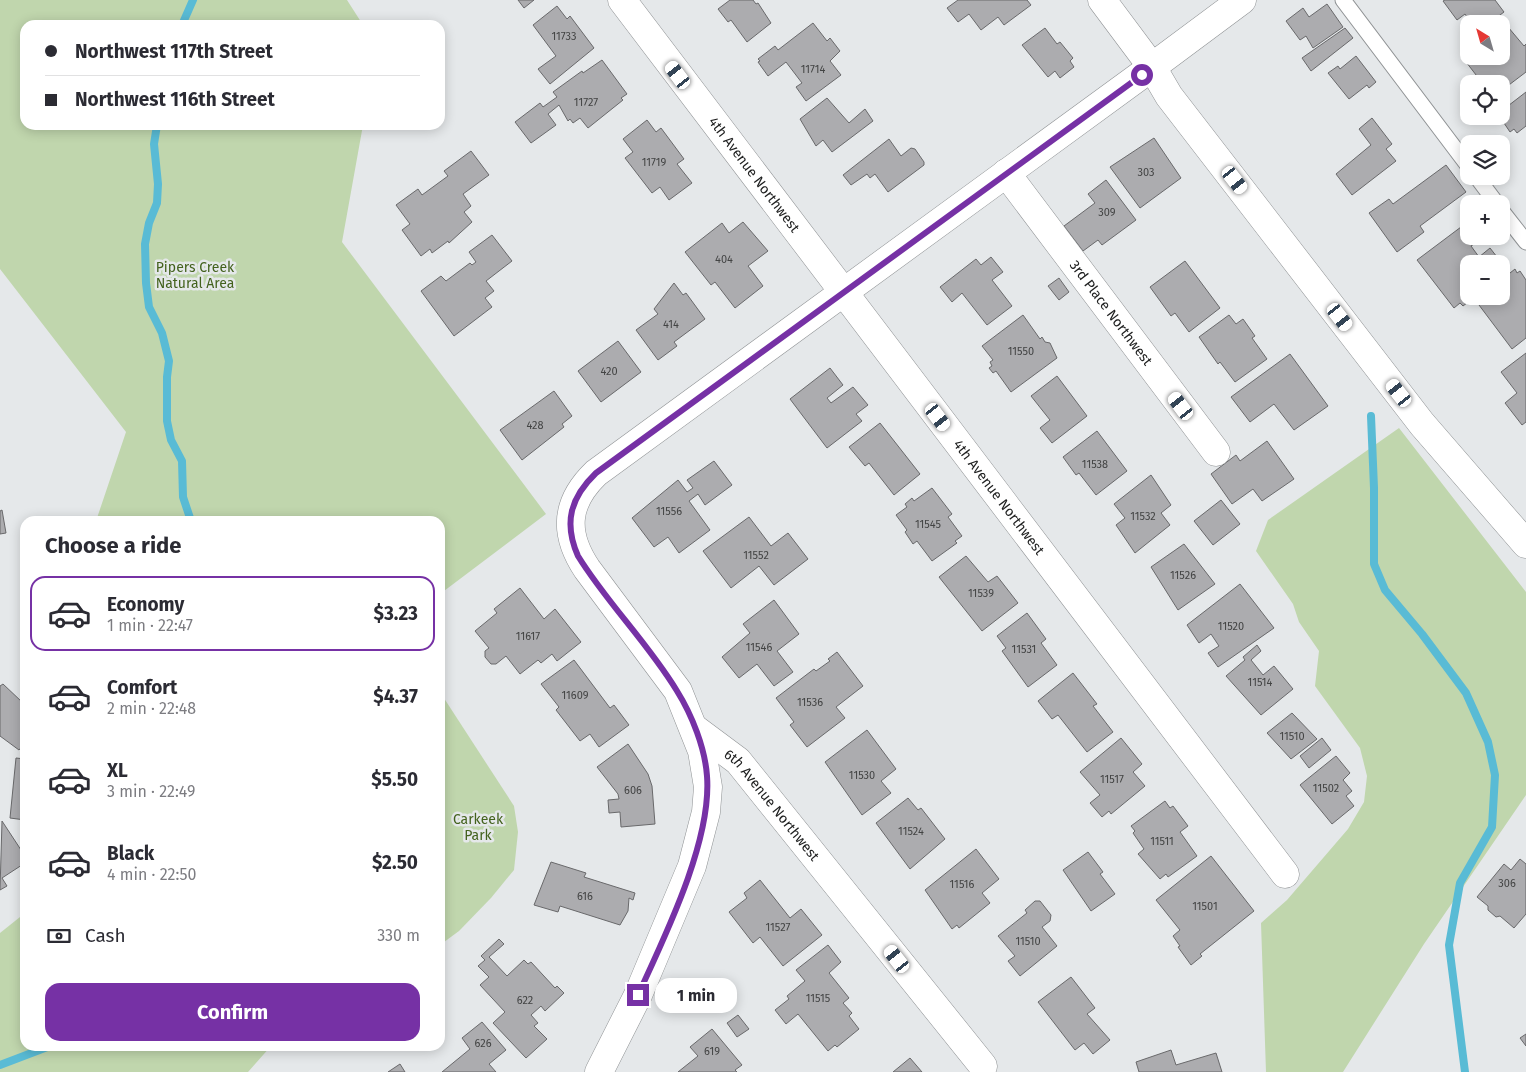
<!DOCTYPE html>
<meta charset="utf-8">
<style>
:root{--surface:#fff;--page:#f7f7f7;--text:#2b2b33;--muted:#7c7c81;--line:#e1e1e2;--accent:#7631a5}
body{margin:0;font-family:"Fira Sans",sans-serif;background:var(--page);color:var(--text);height:100vh;display:flex;flex-direction:column;font-size:19px;white-space:nowrap}
*{box-sizing:border-box;margin:0}
p{font-size:16px;color:var(--muted)}
.icon{flex:none;width:28px;height:28px;fill:none;stroke:currentColor;stroke-width:2;stroke-linecap:round;stroke-linejoin:round}
.map{position:relative;flex:1;overflow:hidden}
.panel{position:absolute;left:20px;top:516px;width:425px;height:535px;display:flex;flex-direction:column;background:var(--surface);border-radius:15px;box-shadow:0 2px 12px #0003}
.panel>*{flex:none}
.hud{position:absolute;left:20px;top:20px;width:425px;height:110px;border-radius:15px;box-shadow:0 2px 12px #0003;display:grid;align-content:center;height:110px;padding:0 25px;background:var(--surface)}
.needle{width:32px;rotate:323deg}
.controls{position:absolute;left:1460px;top:15px;display:grid;gap:10px}
.controls a{display:grid;place-items:center;width:50px;height:50px;border-radius:10px;background:var(--surface);box-shadow:0 2px 12px #0003;font-size:25px}
.end{position:absolute;width:22px;height:22px;margin:-11px;border:6px solid #7631a5;background:#fff;box-shadow:0 0 0 2px #fff}
.from{border-radius:50%}
.bubble{position:absolute;height:35px;border-radius:15px;background:var(--surface);box-shadow:0 2px 12px #0003;font-size:16px;font-weight:700;line-height:35px;text-align:center}
.car{position:absolute;width:15px;height:30px;margin:-15px -8px;border-radius:6px;box-shadow:0 0 4px 1px #0007;background:linear-gradient(#fff 24%,#345 0 40%,#fff 0 76%,#345 0 86%,#fff 0)}
.hud b{display:flex;align-items:center;gap:18px;height:48px;font-size:19px}
.hud b+b{border-top:1px solid var(--line)}
.hud i{width:12px;height:12px;background:var(--text)}
ul{padding:0;list-style:none}
li{display:flex;align-items:center;gap:15px;height:75px;margin:0 10px 8px;padding:0 15px;border:2px solid transparent;border-radius:15px}
li div{flex:1}
li b{display:block;font-size:19px}
li em{font-style:normal;font-weight:700}
li.on{border-color:var(--accent)}
li>.icon{width:45px;height:45px;stroke-width:1.5}
h2{padding:0 25px;font-size:22px;line-height:60px}
.pay{display:flex;align-items:center;gap:12px;height:55px;padding:0 25px;font-size:19px}
.pay p{margin-inline-start:auto}
.cta{display:flex;gap:10px;margin-top:auto;padding:10px 25px}
.cta a{flex:1;height:58px;border-radius:15px;background:var(--accent);color:#fff;font-size:20px;font-weight:700;line-height:58px;text-align:center}
.map>svg:first-child{display:block}
.green{fill:#c0d6ad}
.lines{fill:none;stroke-linecap:round;stroke-linejoin:round}
.stream{stroke:#59bbd5;stroke-width:8}
.building{fill:#acacaf;stroke:#69696b}
.service-casing{stroke:#909395;stroke-width:17}
.minor-casing{stroke:#909395;stroke-width:29}
.tertiary-casing{stroke:#909395;stroke-width:29}
.service{stroke:#fff;stroke-width:15}
.minor{stroke:#fff;stroke-width:28}
.tertiary{stroke:#fff;stroke-width:28}
.route{stroke:#7631a5;stroke-width:6}
.labels{text-anchor:middle;stroke-width:5;stroke-linejoin:round;paint-order:stroke}
.number-label{font-size:11px;fill:#434444}
.street-label{font-size:14px;fill:#202121;stroke:#e5e8ea}
.park-label{font-size:14px;fill:#43621d;stroke:#e5e8ea}
</style>
<div class="map">
<svg width="1526" height="1072" viewBox="0 0 1526 1072">
<rect width="100%" height="100%" fill="#e5e8ea"/>
<g class="green">
<polygon points="0,0 347,0 363,25 25,25 25,125 363,125 342,242 546,514 440,594 440,521 96,521 126,432 0,269"/>
<polygon points="1399,428 1526,592 1526,795 1424,944 1343,1072 1266,1072 1261,923 1287,900 1348,829 1364,802 1367,776 1360,748 1315,686 1319,651 1299,622 1293,604 1256,551 1268,520"/>
<polygon points="440,692 514,806 518,832 514,870 491,898 459,931 440,945"/>
<polygon points="25,913 25,1046 271,1046 248,1072 0,1072 0,933"/>
</g>
<g class="lines">
<g class="stream">
<polyline points="182,25 193,0"/>
<polyline points="157,125 154,144 158,184 157,203 149,223 145,244 146,283 149,307 162,333 169,361 167,377 167,421 171,440 182,461 183,497 191,521"/>
<polyline points="1371,416 1374,488 1374,564 1385,590 1422,634 1466,693 1488,742 1495,775 1492,827 1460,883 1449,945 1465,1072"/>
<polyline points="0,1065 50,1046"/>
</g>
</g>
<g class="building">
<polygon points="518,0 534,0 524,8"/>
<polygon points="730,0 753,0 756,4 758,3 771,23 747,42 731,20 728,22 718,9"/>
<polygon points="958,0 1027,0 1031,5 1004,25 998,17 981,30 969,14 958,22 947,8"/>
<polygon points="1445,0 1495,0 1504,12 1488,24 1472,24 1465,14 1457,20 1443,1"/>
<polygon points="1327,4 1343,27 1313,48 1306,36 1300,40 1286,21 1303,8 1309,17"/>
<polygon points="557,6 567,19 570,16 594,48 550,84 538,69 556,56 533,25"/>
<polygon points="813,23 827,41 830,38 840,51 830,61 841,75 806,101 796,87 802,83 786,62 768,76 758,62 760,61 758,59 775,46 778,50"/>
<polygon points="1508,27 1524,46 1526,44 1526,72 1501,91 1501,84 1483,84 1463,58 1469,54 1469,56 1501,56 1501,32"/>
<polygon points="1045,28 1057,44 1060,42 1073,58 1070,61 1074,67 1060,78 1055,71 1048,77 1022,45"/>
<polygon points="1345,28 1353,38 1311,71 1302,58"/>
<polygon points="1356,56 1376,82 1369,88 1367,85 1349,99 1328,73 1338,66 1340,69"/>
<polygon points="602,60 627,94 621,98 623,100 588,128 580,118 573,123 570,119 568,121 559,105 548,114 556,125 531,143 515,122 540,103 543,107 557,97 553,92 582,71 583,73"/>
<polygon points="1526,92 1526,126 1517,133 1514,129 1510,132 1500,117 1506,112 1504,109"/>
<polygon points="827,98 849,123 865,109 873,121 832,152 823,140 816,146 800,119"/>
<polygon points="1372,118 1392,144 1386,149 1396,161 1352,195 1336,174 1371,145 1359,129"/>
<polygon points="647,120 656,132 661,128 684,159 677,164 692,183 669,200 660,187 652,193 625,158 633,152 623,139"/>
<polygon points="1154,138 1181,178 1140,208 1110,167"/>
<polygon points="889,139 901,156 911,148 915,149 924,162 924,165 888,192 875,174 870,178 867,174 851,185 843,175"/>
<polygon points="471,151 489,175 463,194 471,206 464,212 472,222 449,243 448,241 432,253 430,249 421,256 402,230 410,224 396,205 418,189 422,195 448,176 444,171"/>
<polygon points="1446,165 1466,192 1420,226 1424,232 1397,252 1369,213 1389,199 1393,204"/>
<polygon points="1106,180 1136,220 1102,245 1098,240 1083,251 1064,226 1095,203 1088,194"/>
<polygon points="743,222 768,251 748,266 763,286 735,308 715,282 711,285 685,252 722,223 729,233"/>
<polygon points="1461,227 1474,244 1471,246 1479,257 1490,248 1508,271 1501,277 1501,264 1469,264 1469,296 1476,296 1463,306 1460,303 1454,308 1417,260"/>
<polygon points="492,235 512,261 486,281 494,291 485,298 492,307 454,336 421,291 441,276 446,281 470,263 472,265 476,262 469,252"/>
<polygon points="991,257 1003,272 992,280 1012,306 987,325 962,293 952,302 940,287 976,259 981,265"/>
<polygon points="1185,261 1220,308 1189,332 1175,313 1171,316 1150,287"/>
<polygon points="1515,269 1517,273 1520,271 1526,280 1526,338 1512,349 1479,305 1490,296 1501,296 1501,287 1508,282 1505,277"/>
<polygon points="1059,278 1069,292 1059,300 1048,286"/>
<polygon points="674,283 683,295 686,293 705,319 674,342 677,346 658,360 636,330 658,314 654,309"/>
<polygon points="1023,315 1040,339 1042,337 1045,342 1050,343 1057,358 1011,392 996,371 993,373 989,368 992,366 990,362 993,360 982,346"/>
<polygon points="1229,315 1236,324 1243,319 1255,336 1252,338 1267,359 1235,382 1220,362 1218,364 1199,337"/>
<polygon points="618,341 641,372 601,402 578,371"/>
<polygon points="1526,353 1526,422 1522,425 1505,403 1517,393 1501,372"/>
<polygon points="1290,354 1328,406 1294,430 1274,404 1250,422 1231,397"/>
<polygon points="830,368 843,385 827,398 831,403 853,387 868,405 856,414 862,421 827,448 790,399"/>
<polygon points="1057,376 1087,416 1052,443 1040,428 1050,420 1031,396"/>
<polygon points="554,391 572,416 562,424 564,427 522,460 500,430"/>
<polygon points="880,423 920,474 894,495 869,463 865,466 849,447"/>
<polygon points="1097,431 1127,471 1096,495 1079,473 1076,475 1063,457"/>
<polygon points="1267,441 1294,479 1262,501 1253,489 1232,504 1211,474 1236,455 1240,461"/>
<polygon points="714,461 732,485 705,505 698,494 689,501 710,530 679,553 668,537 654,547 632,518 678,480 687,492 693,488 687,480"/>
<polygon points="1151,475 1171,505 1161,513 1170,525 1135,553 1116,525 1125,518 1114,504"/>
<polygon points="932,488 952,514 948,517 962,536 955,541 957,543 932,561 917,541 913,544 905,532 907,530 896,515 907,507 905,504 912,498 914,501"/>
<polygon points="1221,500 1240,524 1213,545 1194,521"/>
<polygon points="2,510 6,533 0,534 0,511"/>
<polygon points="749,517 771,546 788,533 808,559 774,585 759,566 731,588 703,551"/>
<polygon points="1184,544 1215,584 1178,610 1151,567"/>
<polygon points="966,556 988,582 997,576 1018,603 982,631 939,577"/>
<polygon points="1240,584 1274,628 1218,667 1208,653 1219,646 1211,634 1199,643 1187,625"/>
<polygon points="520,588 544,619 555,609 581,642 557,661 552,654 541,663 538,660 520,674 506,656 496,664 491,664 485,657 485,651 489,648 475,631 497,613 494,609"/>
<polygon points="774,600 799,634 777,651 793,672 774,686 757,664 739,678 722,657 750,633 743,624"/>
<polygon points="1027,613 1046,639 1041,643 1057,665 1028,687 1002,651 1006,648 997,636"/>
<polygon points="1257,645 1261,651 1251,660 1263,675 1274,666 1293,689 1261,715 1226,676 1245,660 1243,657"/>
<polygon points="837,652 863,686 836,707 845,718 807,747 790,725 794,722 776,698 814,669 816,671 830,661 828,659"/>
<polygon points="574,660 610,708 614,705 629,725 599,747 590,734 580,741 556,710 559,707 541,684"/>
<polygon points="1073,673 1097,704 1093,706 1113,732 1087,752 1058,715 1052,719 1038,701"/>
<polygon points="3,684 22,702 25,698 25,743 19,750 0,736 0,686"/>
<polygon points="1292,713 1317,739 1291,759 1267,733"/>
<polygon points="867,730 896,769 881,781 891,793 862,815 825,762"/>
<polygon points="1121,738 1142,764 1133,772 1145,786 1111,814 1109,811 1102,817 1090,803 1100,795 1080,772"/>
<polygon points="1322,738 1331,750 1309,768 1300,756"/>
<polygon points="628,744 648,774 652,786 655,824 621,827 620,812 609,813 608,800 619,799 618,794 597,767"/>
<polygon points="1336,756 1350,773 1343,780 1352,791 1346,796 1354,806 1332,824 1300,785"/>
<polygon points="16,758 25,759 25,820 10,818"/>
<polygon points="908,798 918,810 921,808 945,839 910,869 876,823"/>
<polygon points="1165,801 1170,808 1173,806 1188,826 1180,832 1197,856 1168,877 1166,874 1160,879 1138,854 1144,849 1133,833 1135,831 1131,826"/>
<polygon points="2,821 25,856 25,863 2,878 7,886 0,890"/>
<polygon points="976,849 999,879 982,893 990,903 959,928 957,925 952,929 925,890"/>
<polygon points="1088,852 1103,872 1100,874 1115,894 1091,911 1063,870"/>
<polygon points="1211,856 1254,911 1200,954 1202,956 1191,965 1178,947 1180,946 1173,936 1180,930 1156,900"/>
<polygon points="1520,859 1526,864 1526,914 1514,928 1500,916 1496,917 1488,910 1488,906 1477,897 1504,864 1511,870"/>
<polygon points="551,862 586,873 584,877 635,893 633,900 629,898 628,911 620,925 560,906 558,912 534,905"/>
<polygon points="760,880 790,918 801,909 822,935 783,966 760,937 753,943 729,912 747,898 744,893"/>
<polygon points="1035,901 1040,901 1051,915 1050,921 1042,927 1057,946 1020,976 1008,961 1015,956 998,936 1027,913 1025,910"/>
<polygon points="499,939 504,944 489,957 507,976 524,960 528,964 531,962 555,988 557,986 564,993 545,1011 541,1006 531,1015 538,1023 534,1026 547,1039 526,1058 493,1023 505,1012 480,985 489,977 478,966 485,960 481,956"/>
<polygon points="828,945 841,962 829,973 849,998 843,1003 852,1013 849,1016 859,1029 837,1047 835,1045 828,1051 798,1014 786,1024 775,1010 789,999 787,996 805,981 796,970"/>
<polygon points="1071,977 1095,1008 1087,1014 1110,1040 1093,1054 1084,1043 1075,1050 1038,1002"/>
<polygon points="738,1015 749,1029 737,1037 727,1023"/>
<polygon points="482,1022 506,1050 489,1064 496,1072 442,1072 470,1049 462,1038"/>
<polygon points="712,1029 742,1065 735,1070 737,1072 678,1072 698,1056 690,1047"/>
<polygon points="1526,1034 1526,1046 1520,1038"/>
<polygon points="1171,1050 1176,1065 1216,1053 1222,1072 1139,1072 1136,1062"/>
<polygon points="910,1058 922,1072 893,1072"/>
<polygon points="400,1064 405,1072 388,1072"/>
</g>
<g class="lines">
<g class="service-casing">
<g id="service">
<polyline points="1343,0 1469,167"/>
<polyline points="1476,176 1497,204"/>
<polyline points="1501,210 1526,242"/>
</g>
</g>
<g class="minor-casing">
<g id="minor">
<path id="s1" d="M622 0 1285 874"/>
<polyline points="1152,67 1242,0"/>
<path id="s2" d="M1006 173 1216 452"/>
<path id="s3" d="M695 729 738 761 983 1066"/>
</g>
</g>
<g class="tertiary-casing">
<g id="tertiary">
<polyline points="1102,0 1152,67 1169,96 1422,424 1526,544"/>
<path d="M599 1072 638 995 692 866 706 812 708 787 702 751 678 691 587 569C563 533 565 503 596 473L1152 67"/>
</g>
</g>
<use href="#service" class="service"/>
<use href="#minor" class="minor"/>
<use href="#tertiary" class="tertiary"/>
</g>
<g class="lines">
<path class="route" d="M638 995C665 936 712 841 707 776 705 748 692 715 677 691 648 643 607 603 578 556 563 522 571 497 596 473L1142 75"/>
</g>
<g class="labels">
<g class="number-label">
<text x="564" y="40">11733</text>
<text x="813" y="73">11714</text>
<text x="586" y="106">11727</text>
<text x="654" y="166">11719</text>
<text x="1146" y="176">303</text>
<text x="1107" y="216">309</text>
<text x="724" y="263">404</text>
<text x="671" y="328">414</text>
<text x="1021" y="355">11550</text>
<text x="609" y="375">420</text>
<text x="535" y="429">428</text>
<text x="1095" y="468">11538</text>
<text x="669" y="515">11556</text>
<text x="1143" y="520">11532</text>
<text x="928" y="528">11545</text>
<text x="756" y="559">11552</text>
<text x="1183" y="579">11526</text>
<text x="981" y="597">11539</text>
<text x="1231" y="630">11520</text>
<text x="528" y="640">11617</text>
<text x="759" y="651">11546</text>
<text x="1024" y="653">11531</text>
<text x="1260" y="686">11514</text>
<text x="575" y="699">11609</text>
<text x="810" y="706">11536</text>
<text x="1292" y="740">11510</text>
<text x="862" y="779">11530</text>
<text x="1112" y="783">11517</text>
<text x="1326" y="792">11502</text>
<text x="633" y="794">606</text>
<text x="911" y="835">11524</text>
<text x="1162" y="845">11511</text>
<text x="1507" y="887">306</text>
<text x="962" y="888">11516</text>
<text x="585" y="900">616</text>
<text x="1205" y="910">11501</text>
<text x="778" y="931">11527</text>
<text x="1028" y="945">11510</text>
<text x="818" y="1002">11515</text>
<text x="525" y="1004">622</text>
<text x="483" y="1047">626</text>
<text x="712" y="1055">619</text>
</g>
<g class="street-label">
<text dy="5" stroke="none"><textPath href="#s1" startOffset="219">4th Avenue Northwest</textPath></text>
<text dy="5" stroke="none"><textPath href="#s2" startOffset="175">3rd Place Northwest</textPath></text>
<text dy="5" stroke="none"><textPath href="#s1" startOffset="624">4th Avenue Northwest</textPath></text>
<text dy="5" stroke="none"><textPath href="#s3" startOffset="109">6th Avenue Northwest</textPath></text>
</g>
<g class="park-label">
<text x="195" y="272">Pipers Creek<tspan x="195" dy="16">Natural Area</tspan></text>
<text x="478" y="824">Carkeek<tspan x="478" dy="16">Park</tspan></text>
</g>
</g>
</svg>
<div class="controls">
<a><svg class="needle" viewBox="-14 -14 28 28"><path d="M0-13l5 13h-10z" fill="#e53935"/><path d="M0 13l5-13h-10z" fill="#7c7c81"/></svg></a>
<a><svg class="icon" aria-label="locate" viewBox="0 0 24 24"><circle cx="12" cy="12" r="6"/><path d="M12 2v4M12 18v4M2 12h4M18 12h4"/></svg></a>
<a><svg class="icon" aria-label="layers" viewBox="0 0 24 24"><path d="M12 4l9 5-9 5-9-5zM3 14l9 5 9-5"/></svg></a>
<a>+</a>
<a>−</a>
</div>
<i class="end from" style="left:1142px;top:75px"></i>
<i class="end" style="left:638px;top:995px"></i>
<div class="bubble" style="left:655px;top:978px;width:82px">1 min</div>
<i class="car" style="left:678px;top:75px;rotate:323deg"></i>
<i class="car" style="left:1235px;top:180px;rotate:142deg"></i>
<i class="car" style="left:1340px;top:317px;rotate:142deg"></i>
<i class="car" style="left:1399px;top:393px;rotate:322deg"></i>
<i class="car" style="left:1181px;top:406px;rotate:323deg"></i>
<i class="car" style="left:938px;top:417px;rotate:143deg"></i>
<i class="car" style="left:897px;top:959px;rotate:322deg"></i>
<div class="hud">
<b><i class="from"></i>Northwest 117th Street</b>
<b><i></i>Northwest 116th Street</b>
</div>
<section class="panel">
<h2>Choose a ride</h2>
<ul>
<li class="on"><svg class="icon" aria-label="car" viewBox="0 0 24 24"><path d="M5 17H2v-5l4-1 3-4h7l3 4 3 1v5h-3M9 17h6M6 11h13"/><circle cx="7" cy="17" r="2"/><circle cx="17" cy="17" r="2"/></svg><div><b>Economy</b><p>1 min · 22:47</p></div><em>$3.23</em></li>
<li><svg class="icon" aria-label="car" viewBox="0 0 24 24"><path d="M5 17H2v-5l4-1 3-4h7l3 4 3 1v5h-3M9 17h6M6 11h13"/><circle cx="7" cy="17" r="2"/><circle cx="17" cy="17" r="2"/></svg><div><b>Comfort</b><p>2 min · 22:48</p></div><em>$4.37</em></li>
<li><svg class="icon" aria-label="car" viewBox="0 0 24 24"><path d="M5 17H2v-5l4-1 3-4h7l3 4 3 1v5h-3M9 17h6M6 11h13"/><circle cx="7" cy="17" r="2"/><circle cx="17" cy="17" r="2"/></svg><div><b>XL</b><p>3 min · 22:49</p></div><em>$5.50</em></li>
<li><svg class="icon" aria-label="car" viewBox="0 0 24 24"><path d="M5 17H2v-5l4-1 3-4h7l3 4 3 1v5h-3M9 17h6M6 11h13"/><circle cx="7" cy="17" r="2"/><circle cx="17" cy="17" r="2"/></svg><div><b>Black</b><p>4 min · 22:50</p></div><em>$2.50</em></li>
</ul>
<div class="pay"><svg class="icon" aria-label="cash" viewBox="0 0 24 24"><path d="M3 7h18v10H3z"/><circle cx="12" cy="12" r="2"/></svg>Cash<p>330 m</p></div>
<div class="cta"><a>Confirm</a></div>
</section>
</div>
